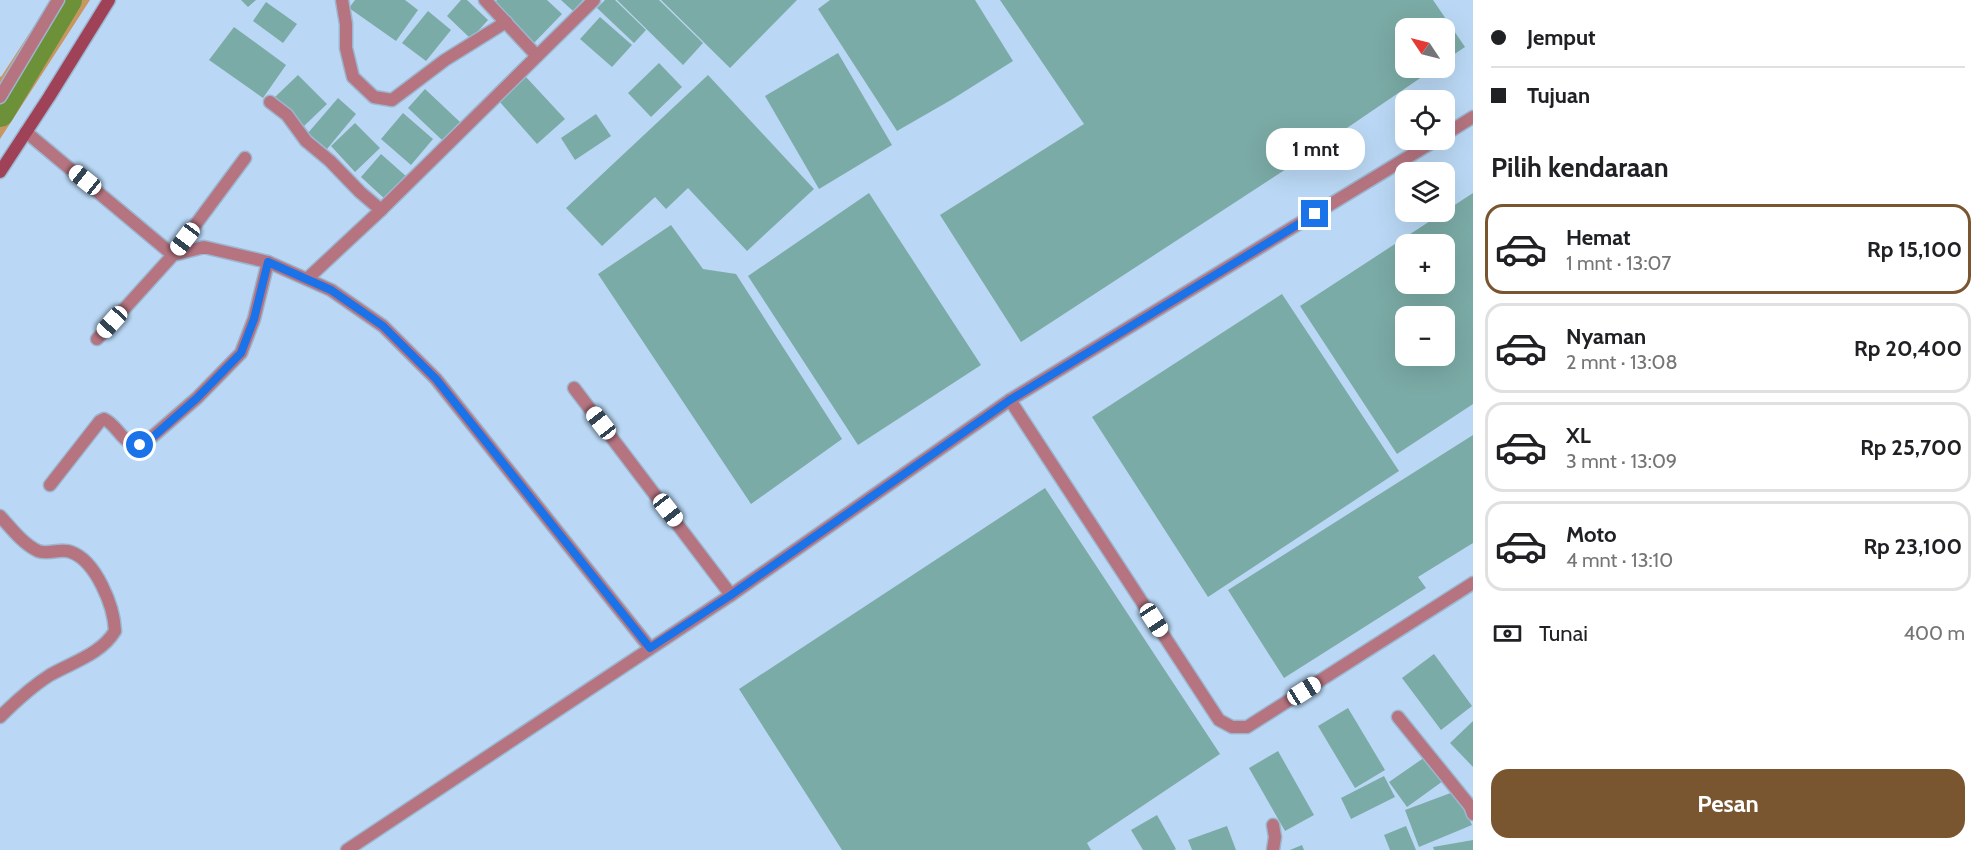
<!DOCTYPE html>
<html lang="id">
<meta charset="utf-8">
<style>
:root{--surface:#fff;--page:#f2f2f2;--text:#202124;--muted:#757577;--line:#e0e0e0;--accent:#79562f}
body{margin:0;font-family:Cabin,sans-serif;background:var(--page);color:var(--text);height:100vh;display:flex;flex-direction:column;font-size:22px;white-space:nowrap}
*{box-sizing:border-box;margin:0}
p{font-size:20px;color:var(--muted)}
.icon{flex:none;width:33px;height:33px;fill:none;stroke:currentColor;stroke-width:2;stroke-linecap:round;stroke-linejoin:round}
.map{position:relative;flex:1;overflow:hidden}
.details{display:flex;flex-direction:column;background:var(--surface);width:510px}
.details>*{flex:none}
.hud{display:grid;align-content:center;height:132px;padding:0 18px;background:var(--surface)}
.needle{width:39px;rotate:305deg}
.controls{position:absolute;left:1395px;top:18px;display:grid;gap:12px}
.controls a{display:grid;place-items:center;width:60px;height:60px;border-radius:12px;background:var(--surface);box-shadow:0 6px 24px #0002;font-size:30px}
.end{position:absolute;width:27px;height:27px;margin:-14px;border:8px solid #1a73e8;background:#fff;box-shadow:0 0 0 3px #fff}
.from{border-radius:50%}
.bubble{position:absolute;height:42px;border-radius:18px;background:var(--surface);box-shadow:0 6px 24px #0002;font-size:20px;font-weight:700;line-height:42px;text-align:center}
.car{position:absolute;width:18px;height:36px;margin:-18px -9px;border-radius:8px;box-shadow:0 0 4px 2px #0007;background:linear-gradient(#fff 24%,#345 0 40%,#fff 0 76%,#345 0 86%,#fff 0)}
.hud b{display:flex;align-items:center;gap:21px;height:57px;font-size:22px}
.hud b+b{border-top:2px solid var(--line)}
.hud i{width:15px;height:15px;background:var(--text)}
ul{padding:0;list-style:none}
li{display:flex;align-items:center;gap:18px;height:90px;margin:0 12px 9px;padding:0 6px;border:3px solid var(--line);border-radius:18px}
li div{flex:1}
li b{display:block;font-size:22px}
li em{font-style:normal;font-weight:700}
li.current{border-color:var(--accent)}
li>.icon{width:54px;height:54px;stroke-width:1.5}
h2{padding:0 18px;font-size:27px;line-height:72px}
.pay{display:flex;align-items:center;gap:15px;height:66px;padding:0 18px;font-size:22px}
.pay p{margin-inline-start:auto}
.cta{display:flex;gap:12px;margin-top:auto;padding:12px 18px}
.cta a{flex:1;height:69px;border-radius:18px;background:var(--accent);color:#fff;font-size:24px;font-weight:700;line-height:69px;text-align:center}
main{display:flex;flex:1;min-height:0}
.map>svg:first-child{display:block}
.green{fill:#c89761}
.lines{fill:none;stroke-linecap:round;stroke-linejoin:round}
.canal{stroke:#6d9139;stroke-width:28}
.building{fill:#7baba6;fill-rule:evenodd}
.service-casing{stroke:#9cb6cf;stroke-width:15}
.minor-casing{stroke:#9cb6cf;stroke-width:15}
.secondary-casing{stroke:#9cb6cf;stroke-width:15}
.service{stroke:#b57480;stroke-width:12}
.minor{stroke:#b57480;stroke-width:12}
.secondary{stroke:#9f4258;stroke-width:12}
.route{stroke:#1a73e8;stroke-width:8}
</style>
<main>
<div class="map">
<svg width="1473" height="850" viewBox="0 0 1473 850">
<rect width="100%" height="100%" fill="#bad8f5"/>
<polygon class="green" points="51,0 90,0 0,139 0,76 1,77"/>
<g class="lines">
<polyline class="canal" points="0,113 68,0"/>
</g>
<g class="building">
<polygon points="241,0 256,0 248,7"/>
<polygon points="355,0 405,0 418,10 396,41 349,8"/>
<polygon points="461,0 467,0 488,20 471,39 447,16"/>
<polygon points="497,0 547,0 562,14 532,45 492,6"/>
<polygon points="561,0 583,0 573,11"/>
<polygon points="605,0 615,0 646,30 634,43 597,8"/>
<polygon points="617,0 659,0 703,43 683,65"/>
<polygon points="661,0 797,0 730,68"/>
<polygon points="830,0 975,0 1013,61 951,100 897,131 818,9"/>
<polygon points="1000,0 1433,0 1465,47 1444,61 1444,28 1406,28 1406,68 1435,68 1300,160 1021,342 940,215 1084,124"/>
<polygon points="266,2 297,24 283,43 253,21"/>
<polygon points="428,11 451,30 426,61 402,43"/>
<polygon points="600,17 632,45 612,67 580,39"/>
<polygon points="234,27 286,65 263,98 209,60"/>
<polygon points="838,53 892,145 819,189 765,96"/>
<polygon points="659,63 682,87 651,117 628,93"/>
<polygon points="298,75 327,104 304,126 275,97"/>
<polygon points="708,75 814,189 747,251 688,188 666,209 655,197 602,246 566,208"/>
<polygon points="526,77 565,119 537,144 499,101"/>
<polygon points="425,89 460,122 442,140 408,108"/>
<polygon points="338,98 356,114 327,149 308,133"/>
<polygon points="403,113 433,139 411,165 381,139"/>
<polygon points="596,114 611,136 575,160 561,138"/>
<polygon points="355,123 380,148 355,172 331,146"/>
<polygon points="381,154 407,177 386,200 361,177"/>
<polygon points="869,193 981,365 858,445 748,276"/>
<path d="M1473 193V404L1397 454 1300 306ZM1406 244H1444V284H1406ZM1406 316H1444V356H1406Z"/>
<polygon points="671,225 703,269 736,274 842,439 751,504 598,274"/>
<polygon points="1282,294 1399,471 1208,597 1092,417"/>
<polygon points="1473,435 1473,543 1418,577 1426,588 1284,678 1228,590"/>
<polygon points="1045,488 1220,754 1087,843 1091,850 842,850 739,689"/>
<polygon points="1434,654 1472,706 1441,730 1402,678"/>
<polygon points="1348,708 1385,770 1355,788 1318,726"/>
<polygon points="1473,721 1473,767 1450,743"/>
<polygon points="1278,751 1314,815 1285,831 1249,768"/>
<polygon points="1425,757 1443,781 1407,807 1389,782"/>
<polygon points="1384,776 1395,797 1351,819 1341,798"/>
<polygon points="1456,791 1472,825 1419,847 1405,810"/>
<polygon points="1157,815 1176,849 1174,850 1143,850 1131,830"/>
<polygon points="1227,826 1236,850 1192,850 1188,840"/>
<polygon points="1406,826 1416,850 1390,850 1384,835"/>
<polygon points="1473,840 1473,850 1434,850 1433,847"/>
<polygon points="1302,845 1304,850 1290,850"/>
</g>
<g class="lines">
<g class="service-casing">
<g id="service">
<polyline points="574,388 731,595"/>
<polyline points="1273,850 1275,837 1273,825"/>
</g>
</g>
<g class="minor-casing">
<g id="minor">
<polyline points="342,0 346,24 346,48 353,77 374,97 392,100 445,60 506,22"/>
<polyline points="485,0 537,56"/>
<polyline points="0,97 58,0"/>
<polyline points="270,102 287,115 306,141 330,161 360,192 381,210"/>
<polyline points="26,132 173,255 245,158"/>
<polyline points="1444,135 1473,117"/>
<polyline points="307,279 381,210 594,0"/>
<polyline points="97,339 173,255 204,247 268,262 331,290 383,326 436,379 650,648"/>
<polyline points="1010,400 1219,720 1232,727 1247,727 1473,583"/>
<path d="M50 485 100 421 104 419C119 425 125 452 145 443L197 398 241 353 254 319 268 262"/>
<path d="M0 516C11 528 23 544 38 551 48 555 60 548 71 552 96 561 114 606 115 631 101 654 73 662 50 675 31 687 16 701 0 717"/>
<polyline points="1398,717 1470,806 1473,814"/>
<polyline points="347,850 731,595 1010,400 1436,140"/>
</g>
</g>
<g class="secondary-casing">
<polyline id="secondary" points="0,172 49,97 109,0"/>
</g>
<use href="#service" class="service"/>
<use href="#minor" class="minor"/>
<use href="#secondary" class="secondary"/>
</g>
<g class="lines">
<polyline class="route" points="140,445 146,443 197,398 241,353 254,319 268,262 331,290 383,326 436,379 650,648 731,595 1010,400 1315,214"/>
</g>
</svg>
<div class="controls">
<a><svg class="needle" viewBox="-14 -14 28 28"><path d="M0-13l5 13h-10z" fill="#e53935"/><path d="M0 13l5-13h-10z" fill="#757577"/></svg></a>
<a><svg class="icon" aria-label="locate" viewBox="0 0 24 24"><circle cx="12" cy="12" r="6"/><path d="M12 2v4M12 18v4M2 12h4M18 12h4"/></svg></a>
<a><svg class="icon" aria-label="layers" viewBox="0 0 24 24"><path d="M12 4l9 5-9 5-9-5zM3 14l9 5 9-5"/></svg></a>
<a>+</a>
<a>−</a>
</div>
<i class="end from" style="left:140px;top:445px"></i>
<i class="end" style="left:1315px;top:214px"></i>
<div class="bubble" style="left:1266px;top:128px;width:99px">1 mnt</div>
<i class="car" style="left:85px;top:180px;rotate:309deg"></i>
<i class="car" style="left:185px;top:239px;rotate:217deg"></i>
<i class="car" style="left:112px;top:322px;rotate:222deg"></i>
<i class="car" style="left:601px;top:423px;rotate:322deg"></i>
<i class="car" style="left:668px;top:510px;rotate:142deg"></i>
<i class="car" style="left:1154px;top:620px;rotate:147deg"></i>
<i class="car" style="left:1304px;top:691px;rotate:58deg"></i>
</div>
<section class="details">
<div class="hud">
<b><i class="from"></i>Jemput</b>
<b><i></i>Tujuan</b>
</div>
<h2>Pilih kendaraan</h2>
<ul>
<li class="current"><svg class="icon" aria-label="car" viewBox="0 0 24 24"><path d="M5 17H2v-5l4-1 3-4h7l3 4 3 1v5h-3M9 17h6M6 11h13"/><circle cx="7" cy="17" r="2"/><circle cx="17" cy="17" r="2"/></svg><div><b>Hemat</b><p>1 mnt · 13:07</p></div><em>Rp 15,100</em></li>
<li><svg class="icon" aria-label="car" viewBox="0 0 24 24"><path d="M5 17H2v-5l4-1 3-4h7l3 4 3 1v5h-3M9 17h6M6 11h13"/><circle cx="7" cy="17" r="2"/><circle cx="17" cy="17" r="2"/></svg><div><b>Nyaman</b><p>2 mnt · 13:08</p></div><em>Rp 20,400</em></li>
<li><svg class="icon" aria-label="car" viewBox="0 0 24 24"><path d="M5 17H2v-5l4-1 3-4h7l3 4 3 1v5h-3M9 17h6M6 11h13"/><circle cx="7" cy="17" r="2"/><circle cx="17" cy="17" r="2"/></svg><div><b>XL</b><p>3 mnt · 13:09</p></div><em>Rp 25,700</em></li>
<li><svg class="icon" aria-label="car" viewBox="0 0 24 24"><path d="M5 17H2v-5l4-1 3-4h7l3 4 3 1v5h-3M9 17h6M6 11h13"/><circle cx="7" cy="17" r="2"/><circle cx="17" cy="17" r="2"/></svg><div><b>Moto</b><p>4 mnt · 13:10</p></div><em>Rp 23,100</em></li>
</ul>
<div class="pay"><svg class="icon" aria-label="cash" viewBox="0 0 24 24"><path d="M3 7h18v10H3z"/><circle cx="12" cy="12" r="2"/></svg>Tunai<p>400 m</p></div>
<div class="cta"><a>Pesan</a></div>
</section>
</main>
